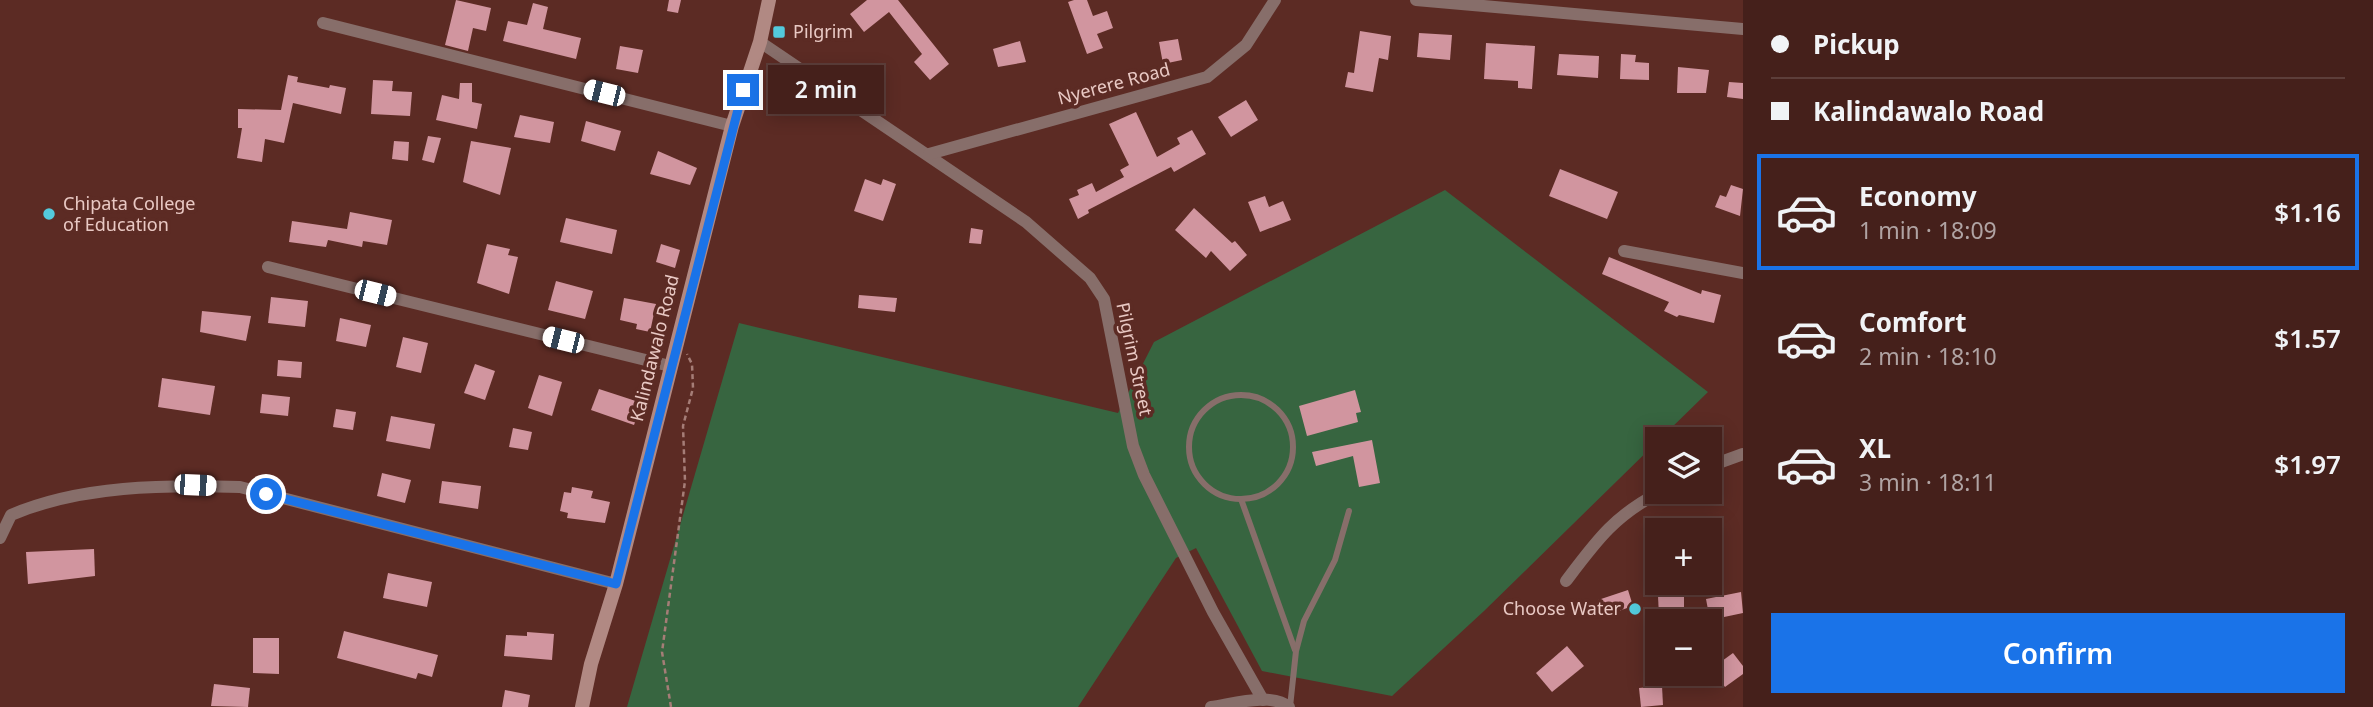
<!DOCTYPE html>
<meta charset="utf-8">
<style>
:root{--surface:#45201b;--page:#4c2824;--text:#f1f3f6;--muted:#b0a3a3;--line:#5d3e3a;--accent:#1a73e8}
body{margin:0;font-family:"Noto Sans",sans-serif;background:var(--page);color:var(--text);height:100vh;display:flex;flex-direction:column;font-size:26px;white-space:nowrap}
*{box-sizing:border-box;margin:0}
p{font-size:23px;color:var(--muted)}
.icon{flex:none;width:38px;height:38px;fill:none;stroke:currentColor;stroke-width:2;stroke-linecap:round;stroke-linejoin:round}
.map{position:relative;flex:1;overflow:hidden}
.drawer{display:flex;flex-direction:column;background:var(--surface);width:630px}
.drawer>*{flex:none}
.top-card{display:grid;align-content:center;height:154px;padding:0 28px;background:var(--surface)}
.tools{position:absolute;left:1645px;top:427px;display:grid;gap:14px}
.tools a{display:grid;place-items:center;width:77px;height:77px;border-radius:0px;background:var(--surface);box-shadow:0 4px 18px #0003,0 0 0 2px var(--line);font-size:35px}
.end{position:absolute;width:32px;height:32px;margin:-16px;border:9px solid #1a73e8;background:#fff;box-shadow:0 0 0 4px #fff}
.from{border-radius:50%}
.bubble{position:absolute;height:49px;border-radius:0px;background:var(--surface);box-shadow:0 4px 18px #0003,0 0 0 2px var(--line);font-size:23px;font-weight:600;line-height:49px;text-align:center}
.car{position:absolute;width:21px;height:42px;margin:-21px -10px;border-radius:9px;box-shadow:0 0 5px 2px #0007;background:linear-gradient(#fff 24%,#345 0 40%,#fff 0 76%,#345 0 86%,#fff 0)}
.top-card b{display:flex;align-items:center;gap:24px;height:66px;font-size:26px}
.top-card b+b{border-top:2px solid var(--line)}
.top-card i{width:18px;height:18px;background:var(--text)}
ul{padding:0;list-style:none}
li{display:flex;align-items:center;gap:21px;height:116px;margin:0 14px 10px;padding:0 14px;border:4px solid transparent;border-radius:0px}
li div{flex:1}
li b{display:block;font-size:26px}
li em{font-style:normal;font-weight:600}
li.active{border-color:var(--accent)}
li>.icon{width:63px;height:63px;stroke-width:1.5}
.cta{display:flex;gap:14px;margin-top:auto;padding:14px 28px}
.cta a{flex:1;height:80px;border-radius:0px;background:var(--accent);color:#fff;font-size:28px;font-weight:600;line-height:80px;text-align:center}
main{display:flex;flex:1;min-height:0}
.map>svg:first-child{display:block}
.green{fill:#376540}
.building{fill:#d1959f}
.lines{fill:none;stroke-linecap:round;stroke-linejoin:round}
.path{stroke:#a57d77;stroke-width:2.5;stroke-dasharray:5 3.5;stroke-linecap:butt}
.lane{stroke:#876e6a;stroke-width:6}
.street{stroke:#876e6a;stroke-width:12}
.secondary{stroke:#b18983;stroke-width:14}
.route{stroke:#1a73e8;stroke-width:9}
.poi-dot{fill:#53cadc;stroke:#5c2b24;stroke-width:2.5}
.labels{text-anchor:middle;stroke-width:7;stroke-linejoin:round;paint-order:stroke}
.poi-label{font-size:18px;fill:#e9c9c4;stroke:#5c2b24;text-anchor:start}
.street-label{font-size:18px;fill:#e9c9c4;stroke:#5c2b24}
</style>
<main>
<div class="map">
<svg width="1743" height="707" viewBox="0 0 1743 707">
<rect width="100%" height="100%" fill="#5c2b24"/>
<polygon class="green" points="1445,190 1708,392 1484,611 1392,696 1262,671 1196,548 1176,558 1078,707 627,707 739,323 1118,413 1154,342"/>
<g class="building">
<polygon points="456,0 491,8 486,31 473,28 468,51 445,45"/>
<polygon points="669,0 681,0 678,13 667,11"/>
<polygon points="867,0 898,0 949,64 930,80 914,62 922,54 889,12 864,32 850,14"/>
<polygon points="1074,0 1087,0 1093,16 1107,11 1113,28 1097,34 1103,48 1087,54 1068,2"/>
<polygon points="533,3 548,7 543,29 581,38 576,59 503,41 508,21 527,25"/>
<polygon points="1360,31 1391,36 1388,60 1379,58 1373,92 1345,87 1348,72 1354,73"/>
<polygon points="1419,33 1452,35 1450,60 1417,57"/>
<polygon points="1178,39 1182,60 1163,64 1159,42"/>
<polygon points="1020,41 1026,62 998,67 993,49"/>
<polygon points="1486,43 1535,46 1532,89 1518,88 1518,81 1484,79"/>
<polygon points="620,46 643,50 638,73 616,69"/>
<polygon points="1559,54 1599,56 1598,78 1557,75"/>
<polygon points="1621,54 1636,55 1635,62 1649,63 1649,80 1620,79"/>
<polygon points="1678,67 1709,70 1706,93 1677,93"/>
<polygon points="288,75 298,77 297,82 329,88 330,85 346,88 341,114 293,103 284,143 265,139 262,162 237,158 242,128 238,128 238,109 281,110"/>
<polygon points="373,80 393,81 392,91 412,92 410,116 371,114"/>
<polygon points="1729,82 1743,83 1743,99 1727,97"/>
<polygon points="460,83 472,83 472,102 482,104 477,129 436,120 442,95 459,99"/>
<polygon points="1246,100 1258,120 1231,137 1218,117"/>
<polygon points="1136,112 1157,157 1180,144 1177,138 1192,130 1206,154 1174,172 1171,167 1088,210 1089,213 1078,219 1069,199 1079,195 1077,190 1092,183 1096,192 1124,177 1120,170 1129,165 1109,124"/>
<polygon points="520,115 554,122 550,143 514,137"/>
<polygon points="586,121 621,131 615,151 581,141"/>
<polygon points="428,136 441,138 434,163 422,160"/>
<polygon points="394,141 409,142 408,161 392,159"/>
<polygon points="471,141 511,148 500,195 463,182"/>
<polygon points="658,151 697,168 690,185 650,174"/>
<polygon points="1560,169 1618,192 1607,219 1549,196"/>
<polygon points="865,179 881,185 883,179 896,184 883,221 854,211"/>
<polygon points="1731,185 1743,189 1740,216 1715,207 1720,195 1726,197"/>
<polygon points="1265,196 1269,207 1283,201 1291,220 1260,232 1248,202"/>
<polygon points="1194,208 1232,243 1235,241 1247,255 1230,271 1211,251 1206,258 1175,230"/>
<polygon points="350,212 392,220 387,245 363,241 362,247 328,240 326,247 289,242 292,221 347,229"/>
<polygon points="566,218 617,230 612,254 560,242"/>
<polygon points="971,228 983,230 981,244 969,243"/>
<polygon points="487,244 510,249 508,255 518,257 509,294 477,283"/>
<polygon points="661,244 680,250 675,268 656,262"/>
<polygon points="1609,257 1701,294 1702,290 1721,295 1714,323 1679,315 1677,317 1664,311 1669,302 1602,274"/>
<polygon points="556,281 593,291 585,319 548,310"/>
<polygon points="859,295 897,298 895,312 858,308"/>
<polygon points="271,297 308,301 305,327 268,323"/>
<polygon points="624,298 656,304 650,332 636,329 637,324 620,320"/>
<polygon points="202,311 251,316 246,341 200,332"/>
<polygon points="340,318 371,325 366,347 336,341"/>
<polygon points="403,337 428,343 421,373 396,367"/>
<polygon points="278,360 302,362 301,378 277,376"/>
<polygon points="475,364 495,371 485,400 464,393"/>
<polygon points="539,375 562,382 552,416 528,408"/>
<polygon points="162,378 215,386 210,415 158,407"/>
<polygon points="599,389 642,403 634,425 591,410"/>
<polygon points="1355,390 1361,412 1356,413 1358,422 1307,436 1299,406"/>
<polygon points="262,394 290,397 288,416 260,413"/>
<polygon points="336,409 356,412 353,430 333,427"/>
<polygon points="391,416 435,424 430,449 386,441"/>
<polygon points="513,428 532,432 528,450 509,447"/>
<polygon points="1372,440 1380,483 1359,487 1353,456 1316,466 1312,452"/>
<polygon points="382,473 411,480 405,503 377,496"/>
<polygon points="442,481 481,486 478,509 439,503"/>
<polygon points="572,487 593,491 591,498 610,502 605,523 567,518 568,513 560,511 564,492 571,493"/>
<polygon points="94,549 95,576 28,584 26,552"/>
<polygon points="388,573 432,582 427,607 383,598"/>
<polygon points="1628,590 1633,606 1604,616 1598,600"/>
<polygon points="1741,592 1743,613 1710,620 1706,599"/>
<polygon points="1684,595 1684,615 1659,616 1658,596"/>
<polygon points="344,631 438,655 432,677 418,673 416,679 337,658"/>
<polygon points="527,632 554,634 552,660 504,656 506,635 527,636"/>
<polygon points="253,638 279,638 279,674 253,673"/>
<polygon points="1567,646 1584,666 1552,692 1536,673"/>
<polygon points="1733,653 1743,666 1743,674 1725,687 1711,669"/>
<polygon points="214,684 250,688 248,707 211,706"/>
<polygon points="1662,686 1663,705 1641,707 1639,688"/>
<polygon points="505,690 530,695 528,707 502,707"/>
</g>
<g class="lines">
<polyline class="path" points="671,707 662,652 685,481 683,426 693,388 692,364 687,354"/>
<g class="lane">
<circle cx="1241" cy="447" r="52"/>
<polyline points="1241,499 1295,650"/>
<polyline points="1290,707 1296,651 1304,621 1335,560 1349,511"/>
</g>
<g class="street">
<polyline points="1416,0 1743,29"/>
<polyline points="323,23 732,126"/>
<polyline points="760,42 1026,222 1090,278 1104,299 1133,446 1144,475 1213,612 1263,700"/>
<polyline points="929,154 1207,77 1246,45 1275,0"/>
<polyline points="1624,251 1743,273"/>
<polyline points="268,267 670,366"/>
<polyline points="1710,466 1743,454"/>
<path d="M0 538 11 515C81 485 164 485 240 487L616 584"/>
<path d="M1566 581C1597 540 1614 516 1660 492"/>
<path d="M1211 707C1233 704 1271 692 1289 707"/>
</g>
<polyline class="secondary" points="582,707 591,664 616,584 732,126 760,42 769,0"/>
</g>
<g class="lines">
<polyline class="route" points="266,494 616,584 743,90"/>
</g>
<g class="poi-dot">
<rect x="772" y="25" width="14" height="14" rx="3.5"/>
<circle cx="49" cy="214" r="7"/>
<circle cx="1635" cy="609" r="7"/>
</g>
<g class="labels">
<g class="poi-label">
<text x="793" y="38">Pilgrim</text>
<text x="63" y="210">Chipata College<tspan x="63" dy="21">of Education</tspan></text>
<text x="1621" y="615" text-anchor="end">Choose Water</text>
</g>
<g class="street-label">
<text transform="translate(1114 84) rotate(-15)" y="6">Nyerere Road</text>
<text transform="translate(655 348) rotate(-76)" y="6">Kalindawalo Road</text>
<text transform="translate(1134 359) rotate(78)" y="6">Pilgrim Street</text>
</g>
</g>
</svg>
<div class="tools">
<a><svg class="icon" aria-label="layers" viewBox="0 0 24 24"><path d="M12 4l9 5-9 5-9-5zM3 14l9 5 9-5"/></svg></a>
<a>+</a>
<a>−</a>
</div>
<i class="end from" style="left:266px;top:494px"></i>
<i class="end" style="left:743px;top:90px"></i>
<div class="bubble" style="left:768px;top:65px;width:116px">2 min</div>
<i class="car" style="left:604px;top:93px;rotate:284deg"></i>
<i class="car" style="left:375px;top:293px;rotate:104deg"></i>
<i class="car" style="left:563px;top:340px;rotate:284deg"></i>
<i class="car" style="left:195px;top:485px;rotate:92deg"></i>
</div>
<section class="drawer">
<div class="top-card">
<b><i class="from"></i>Pickup</b>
<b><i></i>Kalindawalo Road</b>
</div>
<ul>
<li class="active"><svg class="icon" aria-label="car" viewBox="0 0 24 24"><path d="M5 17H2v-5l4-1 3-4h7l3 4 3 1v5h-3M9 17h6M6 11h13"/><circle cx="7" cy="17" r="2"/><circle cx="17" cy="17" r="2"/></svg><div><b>Economy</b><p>1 min · 18:09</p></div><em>$1.16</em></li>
<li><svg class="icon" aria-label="car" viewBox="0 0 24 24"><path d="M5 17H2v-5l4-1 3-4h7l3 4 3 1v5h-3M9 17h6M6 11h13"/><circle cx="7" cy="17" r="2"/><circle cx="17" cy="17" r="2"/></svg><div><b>Comfort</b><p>2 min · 18:10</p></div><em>$1.57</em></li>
<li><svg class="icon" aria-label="car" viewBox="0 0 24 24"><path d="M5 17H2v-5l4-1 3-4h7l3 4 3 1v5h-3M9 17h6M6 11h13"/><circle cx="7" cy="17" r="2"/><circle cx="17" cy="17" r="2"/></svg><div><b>XL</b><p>3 min · 18:11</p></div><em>$1.97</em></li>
</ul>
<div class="cta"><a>Confirm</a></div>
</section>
</main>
